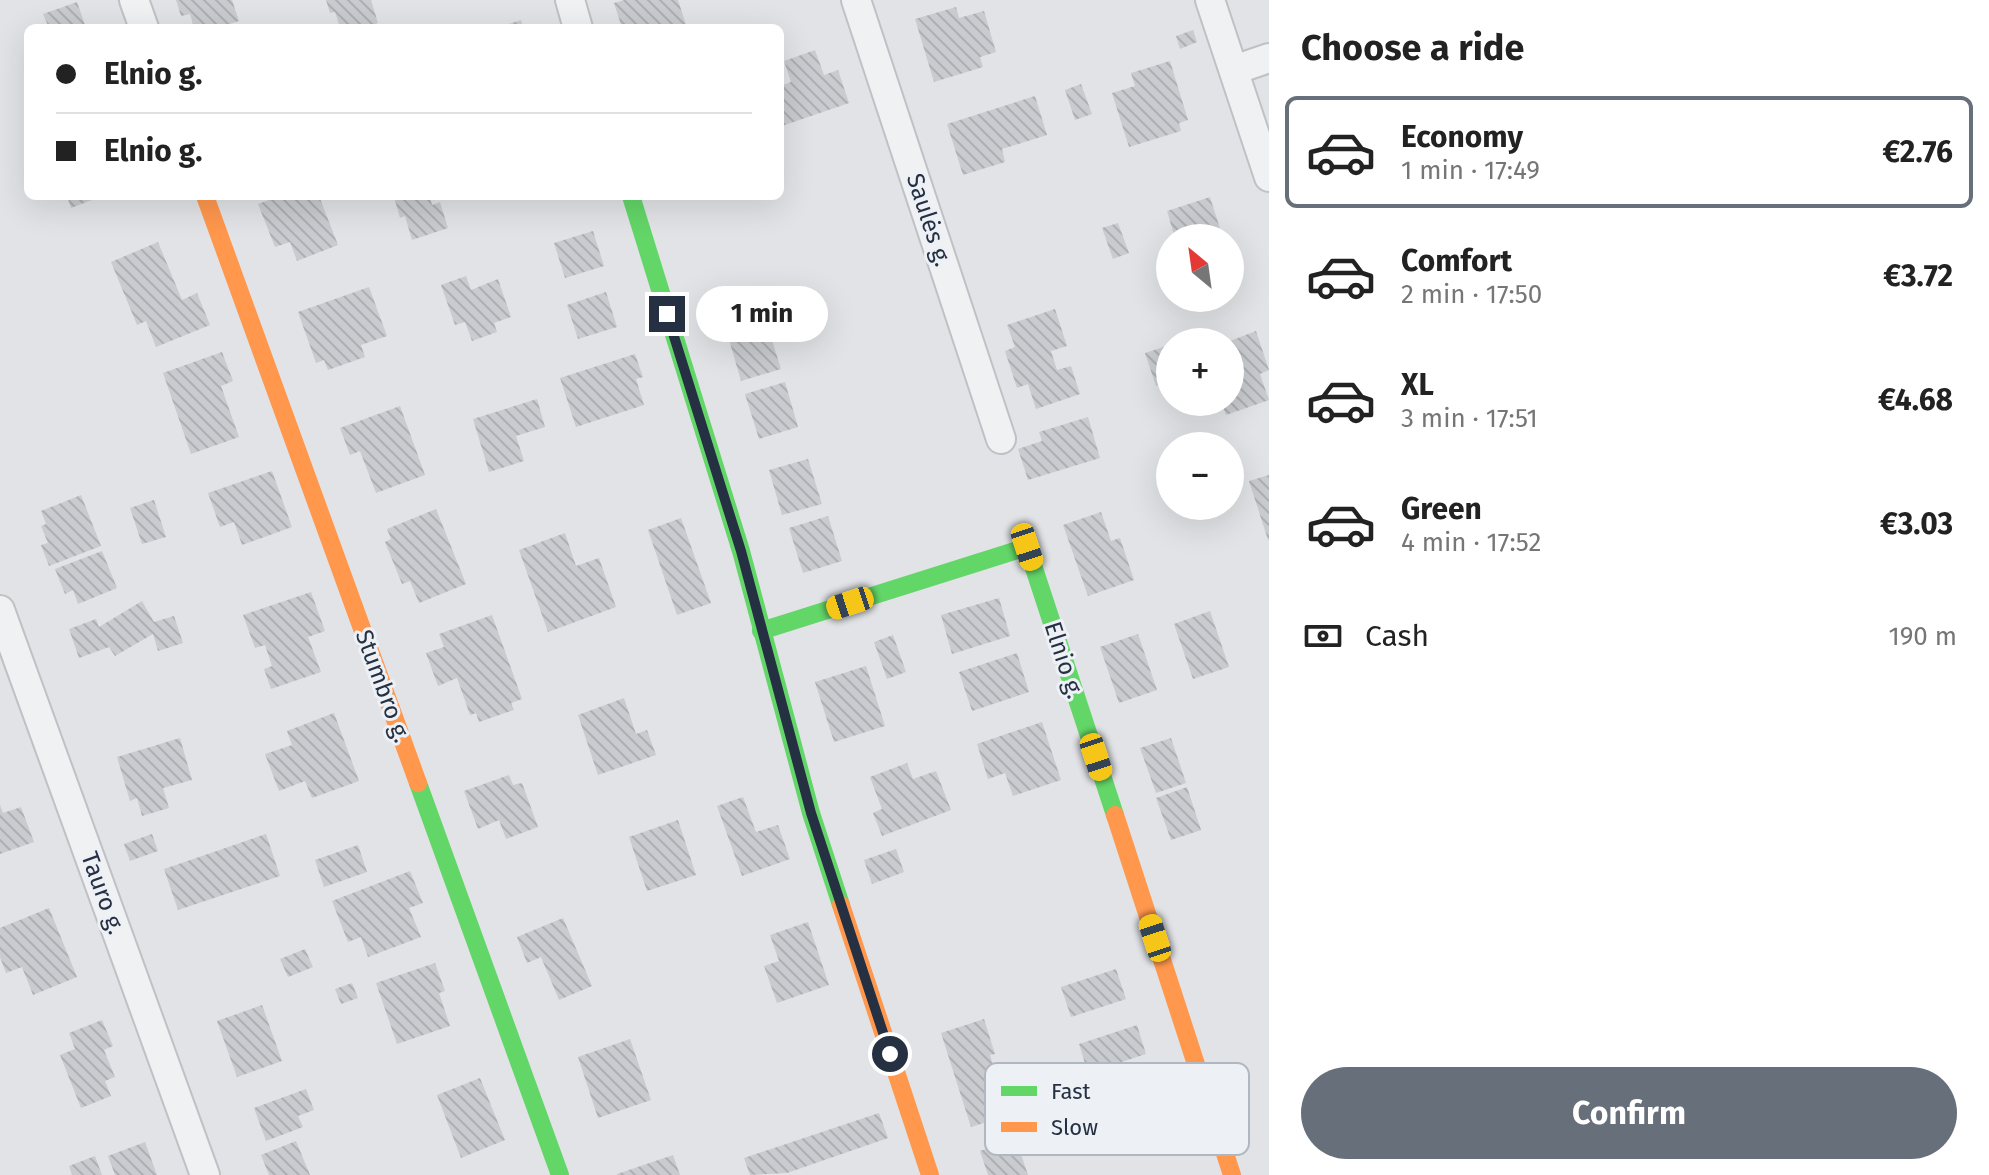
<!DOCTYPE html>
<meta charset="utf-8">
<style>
:root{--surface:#fff;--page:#f6f6f6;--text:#222;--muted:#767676;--line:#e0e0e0;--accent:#676f7b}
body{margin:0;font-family:"Fira Sans",sans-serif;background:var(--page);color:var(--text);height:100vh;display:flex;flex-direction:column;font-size:30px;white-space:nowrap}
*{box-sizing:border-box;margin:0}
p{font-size:26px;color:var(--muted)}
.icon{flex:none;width:44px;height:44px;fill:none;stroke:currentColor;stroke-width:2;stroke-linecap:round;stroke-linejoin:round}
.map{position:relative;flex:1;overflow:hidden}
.sheet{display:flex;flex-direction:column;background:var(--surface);width:720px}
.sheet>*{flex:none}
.banner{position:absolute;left:24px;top:24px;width:760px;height:176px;border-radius:12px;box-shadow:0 8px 32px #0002;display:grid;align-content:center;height:176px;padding:0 32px;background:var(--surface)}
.needle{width:52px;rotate:331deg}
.fabs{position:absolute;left:1156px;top:224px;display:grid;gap:16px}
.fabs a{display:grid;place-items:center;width:88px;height:88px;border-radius:50%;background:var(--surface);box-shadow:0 8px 32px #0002;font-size:40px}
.end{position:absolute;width:36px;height:36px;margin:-18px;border:10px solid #253042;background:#fff;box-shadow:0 0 0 4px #fff}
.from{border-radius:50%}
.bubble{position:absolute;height:56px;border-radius:28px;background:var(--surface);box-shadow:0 8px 32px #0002;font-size:26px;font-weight:700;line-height:56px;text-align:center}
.car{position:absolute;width:24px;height:48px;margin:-24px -12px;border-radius:10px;box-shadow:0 0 6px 2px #0007;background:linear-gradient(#f5c518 24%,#345 0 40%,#f5c518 0 76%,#345 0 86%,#f5c518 0)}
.banner b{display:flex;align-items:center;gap:28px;height:76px;font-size:30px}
.banner b+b{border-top:2px solid var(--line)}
.banner i{width:20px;height:20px;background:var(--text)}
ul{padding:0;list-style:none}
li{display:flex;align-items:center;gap:24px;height:112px;margin:0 16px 12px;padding:0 16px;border:4px solid transparent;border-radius:12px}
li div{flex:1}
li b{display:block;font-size:30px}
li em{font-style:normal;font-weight:700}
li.selected{border-color:var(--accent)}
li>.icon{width:72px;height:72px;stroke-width:1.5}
h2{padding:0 32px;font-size:36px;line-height:96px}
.pay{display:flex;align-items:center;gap:20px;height:88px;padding:0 32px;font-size:30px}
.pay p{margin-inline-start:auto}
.primary-button{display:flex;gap:16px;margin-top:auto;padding:16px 32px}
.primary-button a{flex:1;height:92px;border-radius:48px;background:var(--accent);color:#fff;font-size:32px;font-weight:700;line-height:92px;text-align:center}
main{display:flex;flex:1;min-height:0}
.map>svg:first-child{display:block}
.building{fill:url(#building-back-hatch)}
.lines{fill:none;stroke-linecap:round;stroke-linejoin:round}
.street-casing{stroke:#bfc1c4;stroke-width:32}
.street{stroke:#f0f1f3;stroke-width:28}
.fast{stroke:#63d668;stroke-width:18}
.slow{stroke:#ff974d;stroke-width:18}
.route{stroke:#253042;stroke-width:10}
.labels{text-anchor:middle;stroke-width:6;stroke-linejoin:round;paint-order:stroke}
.street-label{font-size:24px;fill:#253042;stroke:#edf1f6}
.key{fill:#edf1f6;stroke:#b1b7c0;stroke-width:2}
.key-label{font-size:22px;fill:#253042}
</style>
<main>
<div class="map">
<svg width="1269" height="1175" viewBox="0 0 1269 1175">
<defs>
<pattern id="building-back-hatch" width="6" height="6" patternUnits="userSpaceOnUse" patternTransform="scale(2)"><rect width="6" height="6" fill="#c9cbcf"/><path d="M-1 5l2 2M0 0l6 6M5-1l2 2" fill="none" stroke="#acafb3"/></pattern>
</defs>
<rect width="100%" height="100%" fill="#e1e3e6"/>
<g class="building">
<polygon points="176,0 232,0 239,21 217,28 194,28 190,14 181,16"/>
<polygon points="326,0 371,0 378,23 364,28 340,28 335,12 330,13"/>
<polygon points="624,0 678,0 686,25 675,28 622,28 614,3"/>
<polygon points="77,2 86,28 49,28 43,14"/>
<polygon points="956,7 959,18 984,11 996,52 980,57 983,67 934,82 915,19"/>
<polygon points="521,20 523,28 499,28 499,27"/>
<polygon points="1193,30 1197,42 1180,49 1176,36"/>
<polygon points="815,50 824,75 838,70 849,103 782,126 780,119 780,86 791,82 784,61"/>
<polygon points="1170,61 1188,120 1179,123 1181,131 1129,147 1112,93 1135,86 1131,73"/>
<polygon points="1081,84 1092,114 1075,120 1065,90"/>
<polygon points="1035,96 1047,135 1002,149 1005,162 963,175 947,124"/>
<polygon points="67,196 102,196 71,208"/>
<polygon points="279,196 319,196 338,245 297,261 290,242 275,247 258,204"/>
<polygon points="430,196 432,205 440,202 448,228 412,240 405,216 400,218 394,197"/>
<polygon points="1210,197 1223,238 1175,238 1167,211"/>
<polygon points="1118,223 1129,253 1113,259 1102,228"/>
<polygon points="593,231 604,266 565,278 554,243"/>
<polygon points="158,242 182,300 197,293 210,325 156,347 146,321 137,325 111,262"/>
<polygon points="466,276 471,290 498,279 511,317 494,323 497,332 472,341 465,322 455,325 441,285"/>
<polygon points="369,287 387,336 361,345 365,357 328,370 324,360 316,363 298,312"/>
<polygon points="606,292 617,327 578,339 567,305"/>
<polygon points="1055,309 1067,346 1051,351 1057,370 1071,366 1080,394 1036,409 1028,384 1017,388 1005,351 1015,347 1007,325"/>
<polygon points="767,324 781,369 741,381 728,336"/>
<polygon points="1256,331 1269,370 1260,374 1269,400 1226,415 1221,402 1230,402 1230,341"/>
<polygon points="1170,345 1170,381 1156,386 1145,353"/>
<polygon points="222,352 233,381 221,386 239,437 191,454 163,373"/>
<polygon points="635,354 643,377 636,379 644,405 576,427 560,378"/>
<polygon points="785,382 798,427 759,439 745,394"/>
<polygon points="537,399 545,427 516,436 524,461 489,472 473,419"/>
<polygon points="400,406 425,475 376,493 360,451 350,455 340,428"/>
<polygon points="1088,417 1100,458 1028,480 1018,449 1042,441 1039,432"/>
<polygon points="808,459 822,504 782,515 769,470"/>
<polygon points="272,471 292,527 242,545 234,522 220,527 208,493"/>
<polygon points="1269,475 1269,540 1268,540 1249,481"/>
<polygon points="81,495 101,546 49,566 41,545 48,543 41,526 46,524 41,511"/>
<polygon points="154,500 166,537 142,544 130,508"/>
<polygon points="436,509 466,584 419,603 410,581 402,584 385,542 391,539 387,529"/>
<polygon points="1101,512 1111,541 1120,538 1134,580 1088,596 1063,525"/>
<polygon points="828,516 842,561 803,573 789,528"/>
<polygon points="681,518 711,603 677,615 648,530"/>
<polygon points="565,533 576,566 599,558 616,607 548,632 519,550"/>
<polygon points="102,551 117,588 78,604 73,590 65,594 55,569"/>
<polygon points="311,592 325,631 308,637 321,672 271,689 264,669 272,666 265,645 255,648 243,615"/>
<polygon points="999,598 1010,636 952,654 941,615"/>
<polygon points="142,601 154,622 174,616 183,643 158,651 153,634 115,656 109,647 79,658 69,629 96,619 99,627"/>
<polygon points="1210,611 1229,667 1193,679 1174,624"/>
<polygon points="492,615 522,699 511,703 514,710 479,722 476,713 470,715 457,678 438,686 426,653 444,647 439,634"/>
<polygon points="1138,634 1157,690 1119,703 1100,647"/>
<polygon points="893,635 906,672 887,679 874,642"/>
<polygon points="1017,653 1029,692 972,711 959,672"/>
<polygon points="866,666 885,726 834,742 815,682"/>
<polygon points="624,698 636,734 647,730 656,755 598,775 578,715"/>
<polygon points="334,713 359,781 312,798 305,781 279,791 265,754 292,745 287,731"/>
<polygon points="1042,722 1061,780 1013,796 1005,773 988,779 977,744"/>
<polygon points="180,738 192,780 163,788 169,808 142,816 137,798 130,801 117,757"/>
<polygon points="1171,738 1186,783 1156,793 1140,748"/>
<polygon points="907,763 913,779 936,771 951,810 882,836 873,813 882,809 870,777"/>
<polygon points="509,775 513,785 522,783 538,827 506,839 499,820 478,829 464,791"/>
<polygon points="1187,787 1201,830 1171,840 1156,798"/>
<polygon points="743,797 756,832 778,825 790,859 742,876 717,806"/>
<polygon points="0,805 3,813 21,807 34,842 0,854"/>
<polygon points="678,820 696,875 647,891 629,837"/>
<polygon points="152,834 158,851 130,861 124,844"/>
<polygon points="266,834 280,876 178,910 164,869"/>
<polygon points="358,845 367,872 324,887 315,860"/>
<polygon points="896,849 904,872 872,884 864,860"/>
<polygon points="410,871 423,903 409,908 421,937 368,957 361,937 348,942 332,901"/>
<polygon points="49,908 77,977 33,995 22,967 6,973 0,957 0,928"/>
<polygon points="563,918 592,986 559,1000 541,957 527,963 517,937"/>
<polygon points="808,922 829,985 777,1003 764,966 779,961 770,935"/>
<polygon points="305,949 313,967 288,977 280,959"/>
<polygon points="435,963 445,991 439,993 450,1026 397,1044 376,983"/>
<polygon points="1116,969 1126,999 1071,1017 1061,987"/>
<polygon points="352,983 358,998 341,1004 335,989"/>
<polygon points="262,1005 282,1061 237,1077 217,1021"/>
<polygon points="984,1019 995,1054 990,1055 1001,1091 1004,1090 1012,1114 971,1127 941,1033"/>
<polygon points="102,1020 113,1046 104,1050 115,1077 105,1081 111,1096 81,1108 60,1055 75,1049 69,1033"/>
<polygon points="1137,1025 1146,1054 1088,1073 1079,1044"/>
<polygon points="630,1039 651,1100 598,1118 578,1057"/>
<polygon points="480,1078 505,1140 461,1158 437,1095"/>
<polygon points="306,1089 314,1110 298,1116 303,1127 266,1141 254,1108"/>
<polygon points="879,1113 888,1138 787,1173 750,1175 744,1158"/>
<polygon points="1016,1139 1028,1175 988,1175 980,1151"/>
<polygon points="296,1141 310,1175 269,1175 261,1155"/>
<polygon points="145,1142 157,1175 115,1175 108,1156"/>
<polygon points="673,1155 680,1175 617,1175 617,1174"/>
<polygon points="95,1156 102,1175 72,1175 69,1166"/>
</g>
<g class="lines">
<g class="street-casing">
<g id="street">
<polyline points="134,0 144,28"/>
<polyline points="570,0 578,28"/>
<polyline points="856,0 1001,439"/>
<polyline points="1210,0 1269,177"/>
<polyline points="1234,70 1269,58"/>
<polyline points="0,610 205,1175"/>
</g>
</g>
<use href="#street" class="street"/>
<g class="fast">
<polyline points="631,196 741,551 811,813 841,905"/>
<polyline points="761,631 1027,547 1115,815"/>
<polyline points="418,783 560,1175"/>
</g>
<g class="slow">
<polyline points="205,196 418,783"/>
<polyline points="1115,815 1232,1175"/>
<polyline points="841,905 930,1175"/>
</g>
</g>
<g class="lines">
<polyline class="route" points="667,314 741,551 811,813 890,1054"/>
</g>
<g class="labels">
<g class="street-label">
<text transform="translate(929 220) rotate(72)" y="8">Saulės g.</text>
<text transform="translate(1064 660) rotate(72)" y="8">Elnio g.</text>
<text transform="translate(383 686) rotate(70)" y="8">Stumbro g.</text>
<text transform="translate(103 893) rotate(70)" y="8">Tauro g.</text>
</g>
</g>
<rect x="985" y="1063" width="264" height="92" rx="12" class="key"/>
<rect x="1001" y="1086" width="36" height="10" fill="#63d668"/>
<rect x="1001" y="1122" width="36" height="10" fill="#ff974d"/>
<g class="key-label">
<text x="1051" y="1099">Fast</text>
<text x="1051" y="1135">Slow</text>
</g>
</svg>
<div class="fabs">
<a><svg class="needle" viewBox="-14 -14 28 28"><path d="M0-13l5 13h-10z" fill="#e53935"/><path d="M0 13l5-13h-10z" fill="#767676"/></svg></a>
<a>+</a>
<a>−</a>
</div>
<i class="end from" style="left:890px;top:1054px"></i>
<i class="end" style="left:667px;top:314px"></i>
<div class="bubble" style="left:696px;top:286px;width:132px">1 min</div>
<i class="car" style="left:1027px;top:547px;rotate:162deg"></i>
<i class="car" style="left:850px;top:603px;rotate:252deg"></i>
<i class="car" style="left:1096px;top:757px;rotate:162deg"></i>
<i class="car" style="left:1155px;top:938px;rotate:342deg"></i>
<div class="banner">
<b><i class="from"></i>Elnio g.</b>
<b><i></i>Elnio g.</b>
</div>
</div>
<section class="sheet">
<h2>Choose a ride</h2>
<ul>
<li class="selected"><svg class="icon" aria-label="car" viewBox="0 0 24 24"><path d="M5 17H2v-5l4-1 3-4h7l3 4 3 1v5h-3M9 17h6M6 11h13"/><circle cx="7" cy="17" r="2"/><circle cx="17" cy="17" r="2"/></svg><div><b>Economy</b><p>1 min · 17:49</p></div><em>€2.76</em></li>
<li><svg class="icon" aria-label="car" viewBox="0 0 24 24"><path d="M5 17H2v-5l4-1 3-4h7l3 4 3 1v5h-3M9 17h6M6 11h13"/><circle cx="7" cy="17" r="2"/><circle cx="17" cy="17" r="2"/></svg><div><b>Comfort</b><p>2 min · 17:50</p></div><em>€3.72</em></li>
<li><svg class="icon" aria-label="car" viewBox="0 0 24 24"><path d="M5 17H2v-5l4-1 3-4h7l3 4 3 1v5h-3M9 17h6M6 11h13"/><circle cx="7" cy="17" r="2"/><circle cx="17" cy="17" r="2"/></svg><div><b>XL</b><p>3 min · 17:51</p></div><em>€4.68</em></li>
<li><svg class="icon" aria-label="car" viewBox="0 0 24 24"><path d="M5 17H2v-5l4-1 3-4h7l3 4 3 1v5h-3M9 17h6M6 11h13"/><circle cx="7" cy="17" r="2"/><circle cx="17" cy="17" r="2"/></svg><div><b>Green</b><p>4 min · 17:52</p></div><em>€3.03</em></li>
</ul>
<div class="pay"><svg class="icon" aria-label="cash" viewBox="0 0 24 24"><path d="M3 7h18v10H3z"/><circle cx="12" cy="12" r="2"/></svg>Cash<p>190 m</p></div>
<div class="primary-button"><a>Confirm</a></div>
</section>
</main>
